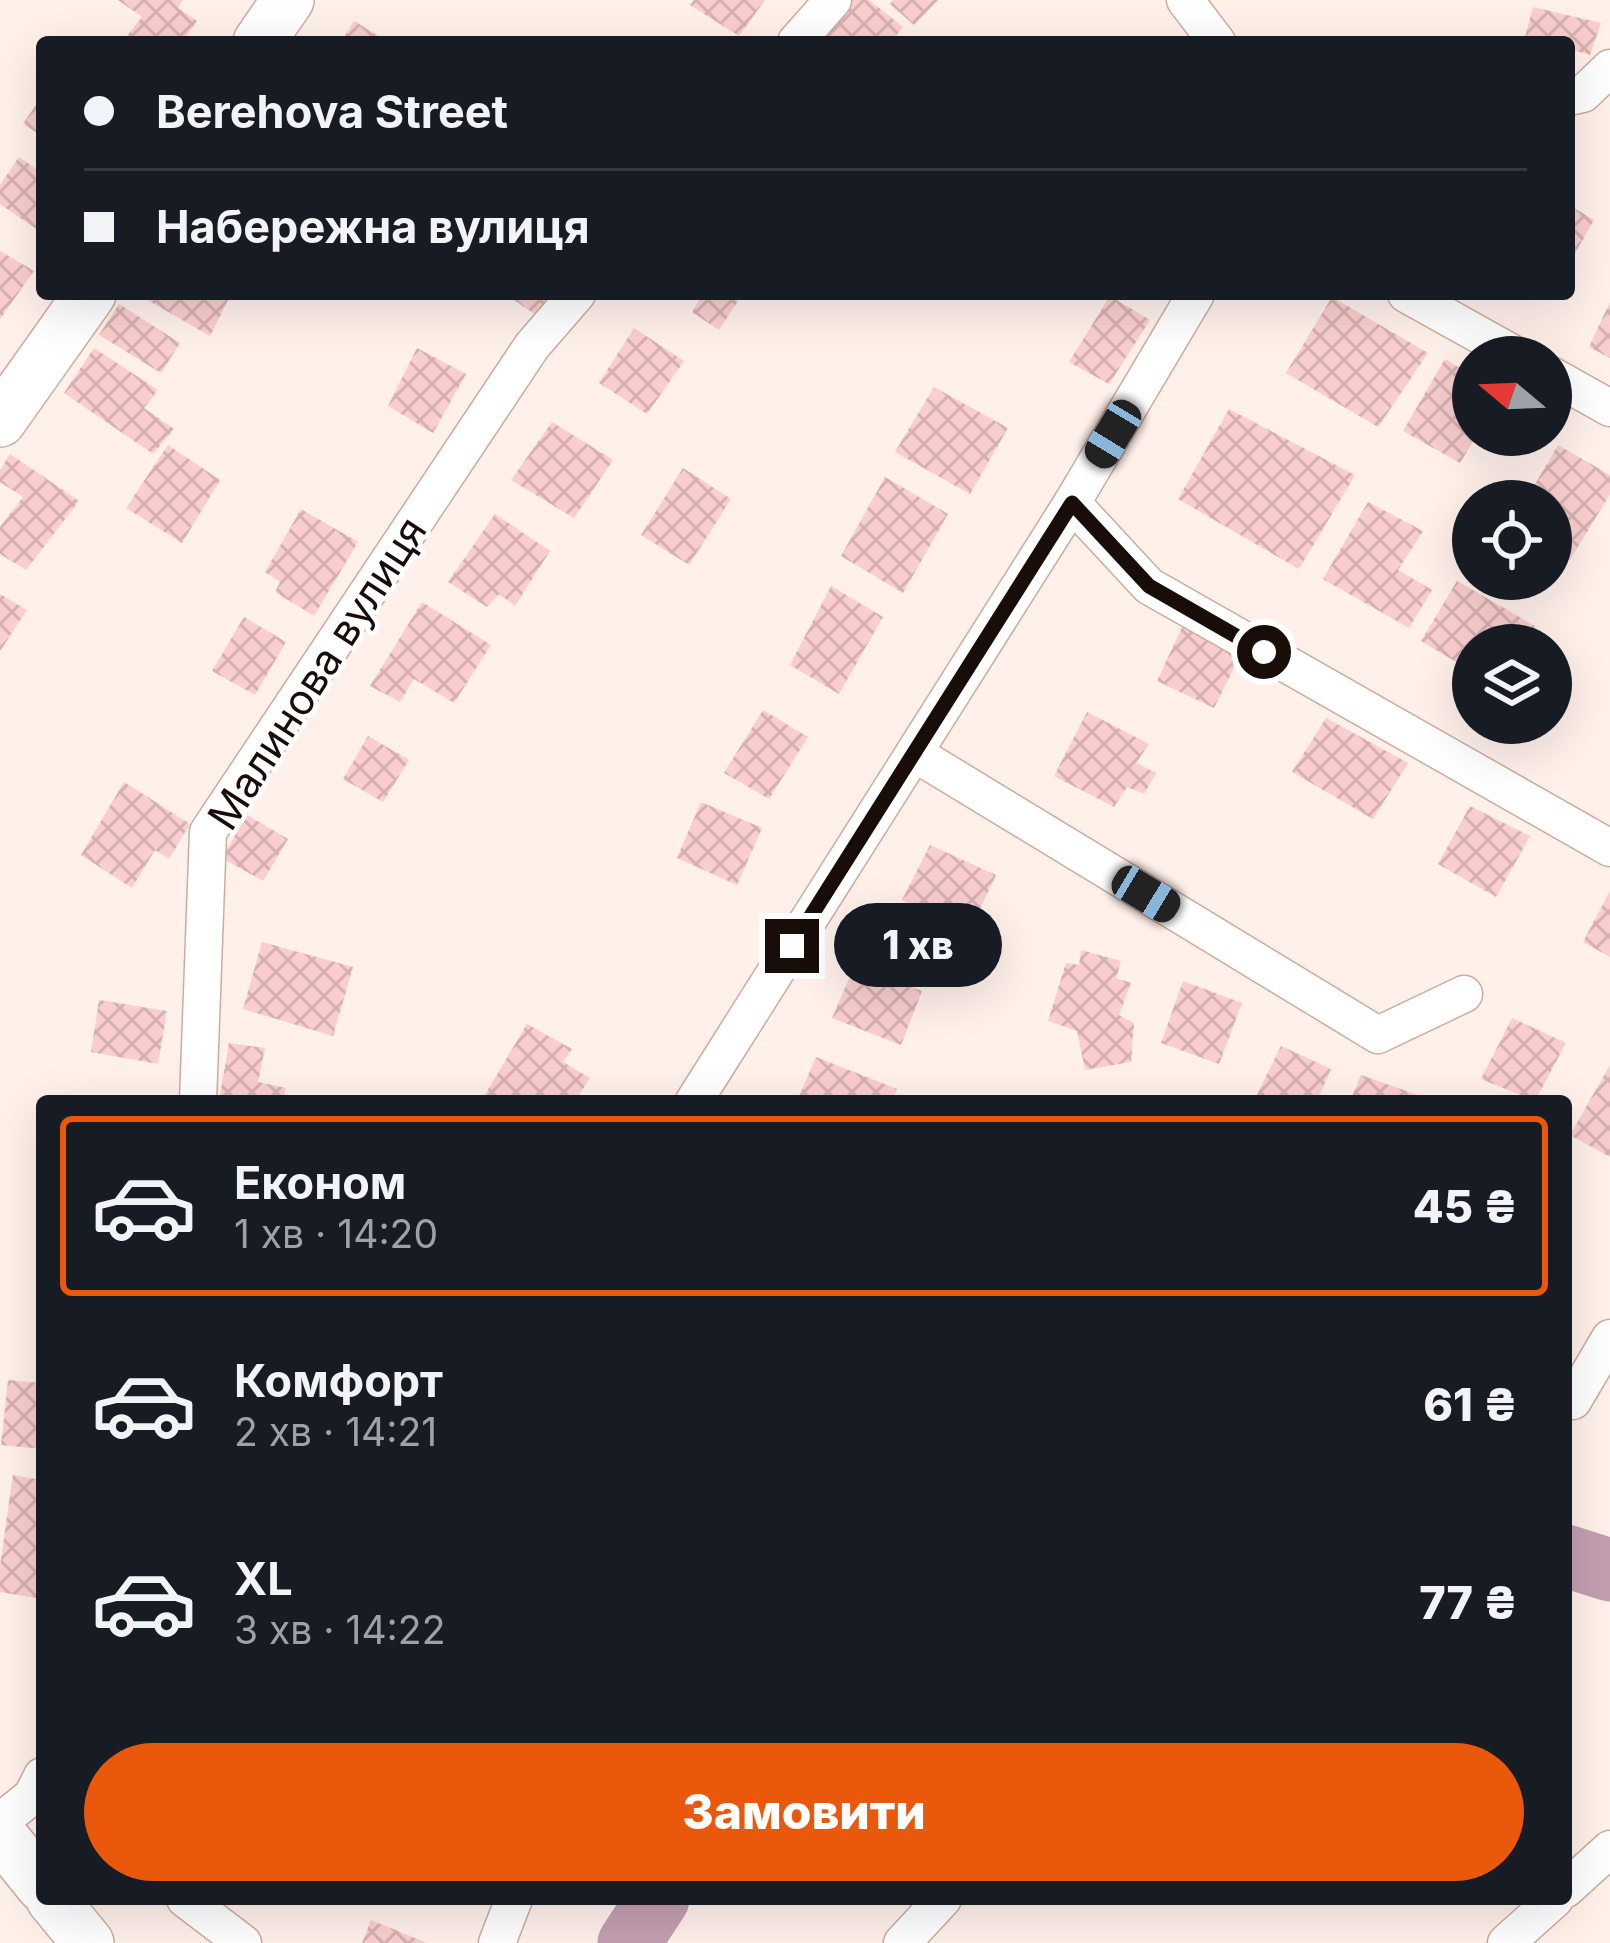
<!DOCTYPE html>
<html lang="uk">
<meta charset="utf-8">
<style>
:root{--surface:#171b24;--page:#20242c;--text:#f1f3f6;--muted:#9ea1a6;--line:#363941;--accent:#ea580c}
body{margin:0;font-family:Inter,sans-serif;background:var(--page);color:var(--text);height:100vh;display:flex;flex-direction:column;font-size:45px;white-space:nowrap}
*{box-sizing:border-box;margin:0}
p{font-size:39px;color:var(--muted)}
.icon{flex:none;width:66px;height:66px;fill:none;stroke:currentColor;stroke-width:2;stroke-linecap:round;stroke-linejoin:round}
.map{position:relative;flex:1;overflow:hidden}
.drawer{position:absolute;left:36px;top:1095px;width:1536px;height:810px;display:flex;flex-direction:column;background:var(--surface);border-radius:12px;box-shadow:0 12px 48px #0002}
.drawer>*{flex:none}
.top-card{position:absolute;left:36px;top:36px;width:1539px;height:264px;border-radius:12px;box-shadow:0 12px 48px #0002;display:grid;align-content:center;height:264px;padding:0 48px;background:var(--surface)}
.needle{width:78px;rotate:289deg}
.buttons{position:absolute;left:1452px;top:336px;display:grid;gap:24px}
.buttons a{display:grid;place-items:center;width:120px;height:120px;border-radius:50%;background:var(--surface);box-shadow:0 12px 48px #0002;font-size:60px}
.end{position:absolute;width:54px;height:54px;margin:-27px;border:15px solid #180d08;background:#fff;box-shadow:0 0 0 6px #fff}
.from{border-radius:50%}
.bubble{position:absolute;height:84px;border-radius:42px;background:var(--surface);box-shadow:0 12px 48px #0002;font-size:39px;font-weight:800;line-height:84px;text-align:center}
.car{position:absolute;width:36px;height:72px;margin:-36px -18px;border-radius:15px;box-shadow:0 0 9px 3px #0007;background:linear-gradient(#222 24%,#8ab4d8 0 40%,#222 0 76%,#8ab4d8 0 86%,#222 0)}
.top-card b{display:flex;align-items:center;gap:42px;height:114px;font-size:45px}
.top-card b+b{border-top:3px solid var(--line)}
.top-card i{width:30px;height:30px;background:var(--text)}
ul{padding:21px 0 0;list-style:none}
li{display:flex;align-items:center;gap:36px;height:180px;margin:0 24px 18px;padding:0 24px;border:6px solid transparent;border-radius:12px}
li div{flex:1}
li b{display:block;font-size:45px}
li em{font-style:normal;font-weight:800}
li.current{border-color:var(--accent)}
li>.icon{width:108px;height:108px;stroke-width:1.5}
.button{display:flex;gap:24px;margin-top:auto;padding:24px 48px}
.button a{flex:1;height:138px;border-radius:72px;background:var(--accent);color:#fff;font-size:48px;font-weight:800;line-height:138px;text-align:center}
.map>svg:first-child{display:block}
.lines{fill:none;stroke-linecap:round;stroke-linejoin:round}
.river{stroke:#c39eb1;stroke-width:63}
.building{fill:url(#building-cross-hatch)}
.minor-casing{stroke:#cdac9d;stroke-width:39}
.secondary-casing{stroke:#cdac9d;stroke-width:54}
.minor{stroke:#fff;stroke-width:36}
.secondary{stroke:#fff;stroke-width:51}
.route{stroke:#180d08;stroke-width:15}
.labels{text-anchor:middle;stroke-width:9;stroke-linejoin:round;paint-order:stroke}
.street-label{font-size:42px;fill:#180d08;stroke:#fff}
</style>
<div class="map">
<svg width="1610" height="1943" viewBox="0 0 1610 1943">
<defs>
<pattern id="building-cross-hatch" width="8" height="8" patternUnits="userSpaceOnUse" patternTransform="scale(3)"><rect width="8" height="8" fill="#facecf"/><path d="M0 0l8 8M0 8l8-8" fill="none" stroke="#d6b0b0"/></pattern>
</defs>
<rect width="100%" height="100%" fill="#fff0ea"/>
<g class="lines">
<g class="river">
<polyline points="1566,1556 1610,1570"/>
<polyline points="629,1943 658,1899"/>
</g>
</g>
<g class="building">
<polygon points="118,0 183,0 178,8 197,21 182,42 122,42 142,17"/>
<polygon points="694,0 765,0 739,36 690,5"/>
<polygon points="852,0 869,0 903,27 891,42 818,42"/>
<polygon points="893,0 938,0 914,25 890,4"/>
<polygon points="1533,7 1601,23 1590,55 1569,49 1569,42 1544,42 1525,37"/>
<polygon points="354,21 382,38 379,42 341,42"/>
<polygon points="42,96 42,136 23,124"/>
<polygon points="19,157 42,173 42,233 0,204 0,185"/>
<polygon points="1569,205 1594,220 1569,264"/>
<polygon points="0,251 34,271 0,319"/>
<polygon points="137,294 231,294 210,336"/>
<polygon points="505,294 556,294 539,317"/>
<polygon points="703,294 727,294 738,301 719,330 692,312"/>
<polygon points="1110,296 1150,320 1109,384 1069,362"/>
<polygon points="1332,297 1428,353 1378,427 1286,373"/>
<polygon points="1610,302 1610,358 1589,347"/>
<polygon points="119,304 180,343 161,373 99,335"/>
<polygon points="634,328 684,361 647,414 599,383"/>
<polygon points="94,348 158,390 144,408 174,429 153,454 64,393"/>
<polygon points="417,348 466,374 433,433 388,406"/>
<polygon points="1445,359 1473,376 1473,435 1477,435 1460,463 1403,431"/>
<polygon points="934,387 1008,428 970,494 895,452"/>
<polygon points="1229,409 1355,475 1299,569 1178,499"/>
<polygon points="552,422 613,460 574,518 511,480"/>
<polygon points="168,445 220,480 182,543 126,508"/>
<polygon points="1558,445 1610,475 1610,494 1570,560 1551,549 1551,501 1525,501"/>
<polygon points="10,454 79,501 26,570 0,554 0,527 23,497 0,482 0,470"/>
<polygon points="683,468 731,499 689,565 641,535"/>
<polygon points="885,477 948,514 903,593 841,556"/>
<polygon points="1368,502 1423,531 1398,570 1432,590 1409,628 1323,579"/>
<polygon points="301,509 358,542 314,616 275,592 280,582 265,572"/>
<polygon points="495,514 550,551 515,606 499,594 487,607 448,582"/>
<polygon points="1457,581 1535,626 1523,645 1473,645 1473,672 1421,641"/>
<polygon points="831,586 883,617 839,694 790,665"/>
<polygon points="0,594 27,610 0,651"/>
<polygon points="422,602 491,645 454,703 414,679 400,702 370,686"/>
<polygon points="244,617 286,642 255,695 212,671"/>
<polygon points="1184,623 1242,652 1214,708 1157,681"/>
<polygon points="763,710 808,737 769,799 724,773"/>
<polygon points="1087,712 1149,744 1136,763 1156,773 1144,794 1127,787 1114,807 1054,776"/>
<polygon points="1326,718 1408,763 1373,819 1292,772"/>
<polygon points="368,736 409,760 383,802 343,779"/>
<polygon points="124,782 190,824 169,859 155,850 132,888 81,855"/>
<polygon points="701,802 762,828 737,885 677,858"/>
<polygon points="1470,806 1530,836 1496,897 1438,864"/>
<polygon points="247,815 288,839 263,881 222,858"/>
<polygon points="930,845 996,875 969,932 902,900"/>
<polygon points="1610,891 1610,957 1583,942"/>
<polygon points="262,942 353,967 333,1036 243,1009"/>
<polygon points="1081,950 1121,961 1116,978 1131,983 1119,1015 1134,1023 1131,1062 1085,1070 1077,1031 1048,1021 1066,963 1079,965"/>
<polygon points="855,965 922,991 901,1045 832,1018"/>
<polygon points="1183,981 1242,1003 1219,1064 1161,1043"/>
<polygon points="99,1000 167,1011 158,1064 91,1052"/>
<polygon points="1512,1018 1566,1043 1535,1101 1481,1079"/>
<polygon points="527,1024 572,1049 563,1062 590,1078 575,1101 489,1101 483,1098"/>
<polygon points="229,1043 265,1048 258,1082 286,1088 283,1101 219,1101"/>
<polygon points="1281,1046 1331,1069 1317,1101 1254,1101"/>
<polygon points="816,1057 897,1089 892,1101 797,1101"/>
<polygon points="1610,1065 1610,1157 1570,1135"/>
<polygon points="1361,1075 1432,1100 1432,1101 1350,1101"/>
<polygon points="8,1380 42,1383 42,1449 1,1445"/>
<polygon points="13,1475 42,1480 42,1599 0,1592 0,1566"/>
<polygon points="371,1920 427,1943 362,1943"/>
</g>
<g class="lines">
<g class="minor-casing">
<g id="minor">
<polyline points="1185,0 1217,42"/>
<polyline points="796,42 833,0"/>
<polyline points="1569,97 1583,94 1610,68"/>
<polyline points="1406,294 1519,357"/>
<polyline points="1551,375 1610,408"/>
<polyline points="1072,503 1149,586 1610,848"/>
<polyline points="914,753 1378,1035 1464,994"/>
<polyline points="198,1101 208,832 532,346 577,294"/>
<polyline points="694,1101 1072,503 1196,294"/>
<polyline points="1573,1401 1610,1338"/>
<polyline points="0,1822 32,1796 42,1776"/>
<polyline points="1566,1889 1610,1849"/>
<polyline points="185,1899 243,1943"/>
<polyline points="497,1943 514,1899"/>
<polyline points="902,1943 943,1899"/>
<polyline points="1506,1943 1555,1899"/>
</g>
</g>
<g class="secondary-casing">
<g id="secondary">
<polyline points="259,42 288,0"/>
<polyline points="0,421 90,294"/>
<polyline points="0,1834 42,1886"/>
<polyline points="52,1899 88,1943"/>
</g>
</g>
<use href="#minor" class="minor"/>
<use href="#secondary" class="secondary"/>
</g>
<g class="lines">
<polyline class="route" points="792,946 1072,503 1149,586 1264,652"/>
</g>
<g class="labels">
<g class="street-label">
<text transform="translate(317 673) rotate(-57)" y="15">Малинова вулиця</text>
</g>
</g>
</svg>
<div class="buttons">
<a><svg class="needle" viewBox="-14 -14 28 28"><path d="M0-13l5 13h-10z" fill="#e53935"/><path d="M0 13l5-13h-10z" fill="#9ea1a6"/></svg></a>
<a><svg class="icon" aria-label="locate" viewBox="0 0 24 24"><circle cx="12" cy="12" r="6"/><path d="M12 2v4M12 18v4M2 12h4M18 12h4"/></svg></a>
<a><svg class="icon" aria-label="layers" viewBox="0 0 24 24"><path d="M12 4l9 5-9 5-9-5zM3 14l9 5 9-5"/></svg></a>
</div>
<i class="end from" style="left:1264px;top:652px"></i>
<i class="end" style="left:792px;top:946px"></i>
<div class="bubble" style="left:834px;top:903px;width:168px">1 хв</div>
<i class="car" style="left:1113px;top:434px;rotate:211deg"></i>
<i class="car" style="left:1146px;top:894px;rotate:121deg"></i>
<div class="top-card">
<b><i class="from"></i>Berehova Street</b>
<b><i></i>Набережна вулиця</b>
</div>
<section class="drawer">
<ul>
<li class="current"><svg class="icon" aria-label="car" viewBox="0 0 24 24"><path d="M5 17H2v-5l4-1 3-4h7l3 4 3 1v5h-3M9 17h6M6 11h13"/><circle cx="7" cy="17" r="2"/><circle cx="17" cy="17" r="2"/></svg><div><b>Економ</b><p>1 хв · 14:20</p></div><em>45 ₴</em></li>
<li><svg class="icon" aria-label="car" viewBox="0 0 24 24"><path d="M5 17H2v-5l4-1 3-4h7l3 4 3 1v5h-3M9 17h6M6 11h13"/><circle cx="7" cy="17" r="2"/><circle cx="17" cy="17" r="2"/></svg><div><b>Комфорт</b><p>2 хв · 14:21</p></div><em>61 ₴</em></li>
<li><svg class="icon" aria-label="car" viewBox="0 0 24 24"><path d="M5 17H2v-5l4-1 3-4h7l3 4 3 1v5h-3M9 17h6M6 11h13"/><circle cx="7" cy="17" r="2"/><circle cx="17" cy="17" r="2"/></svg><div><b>XL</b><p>3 хв · 14:22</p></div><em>77 ₴</em></li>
</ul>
<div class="button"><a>Замовити</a></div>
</section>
</div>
